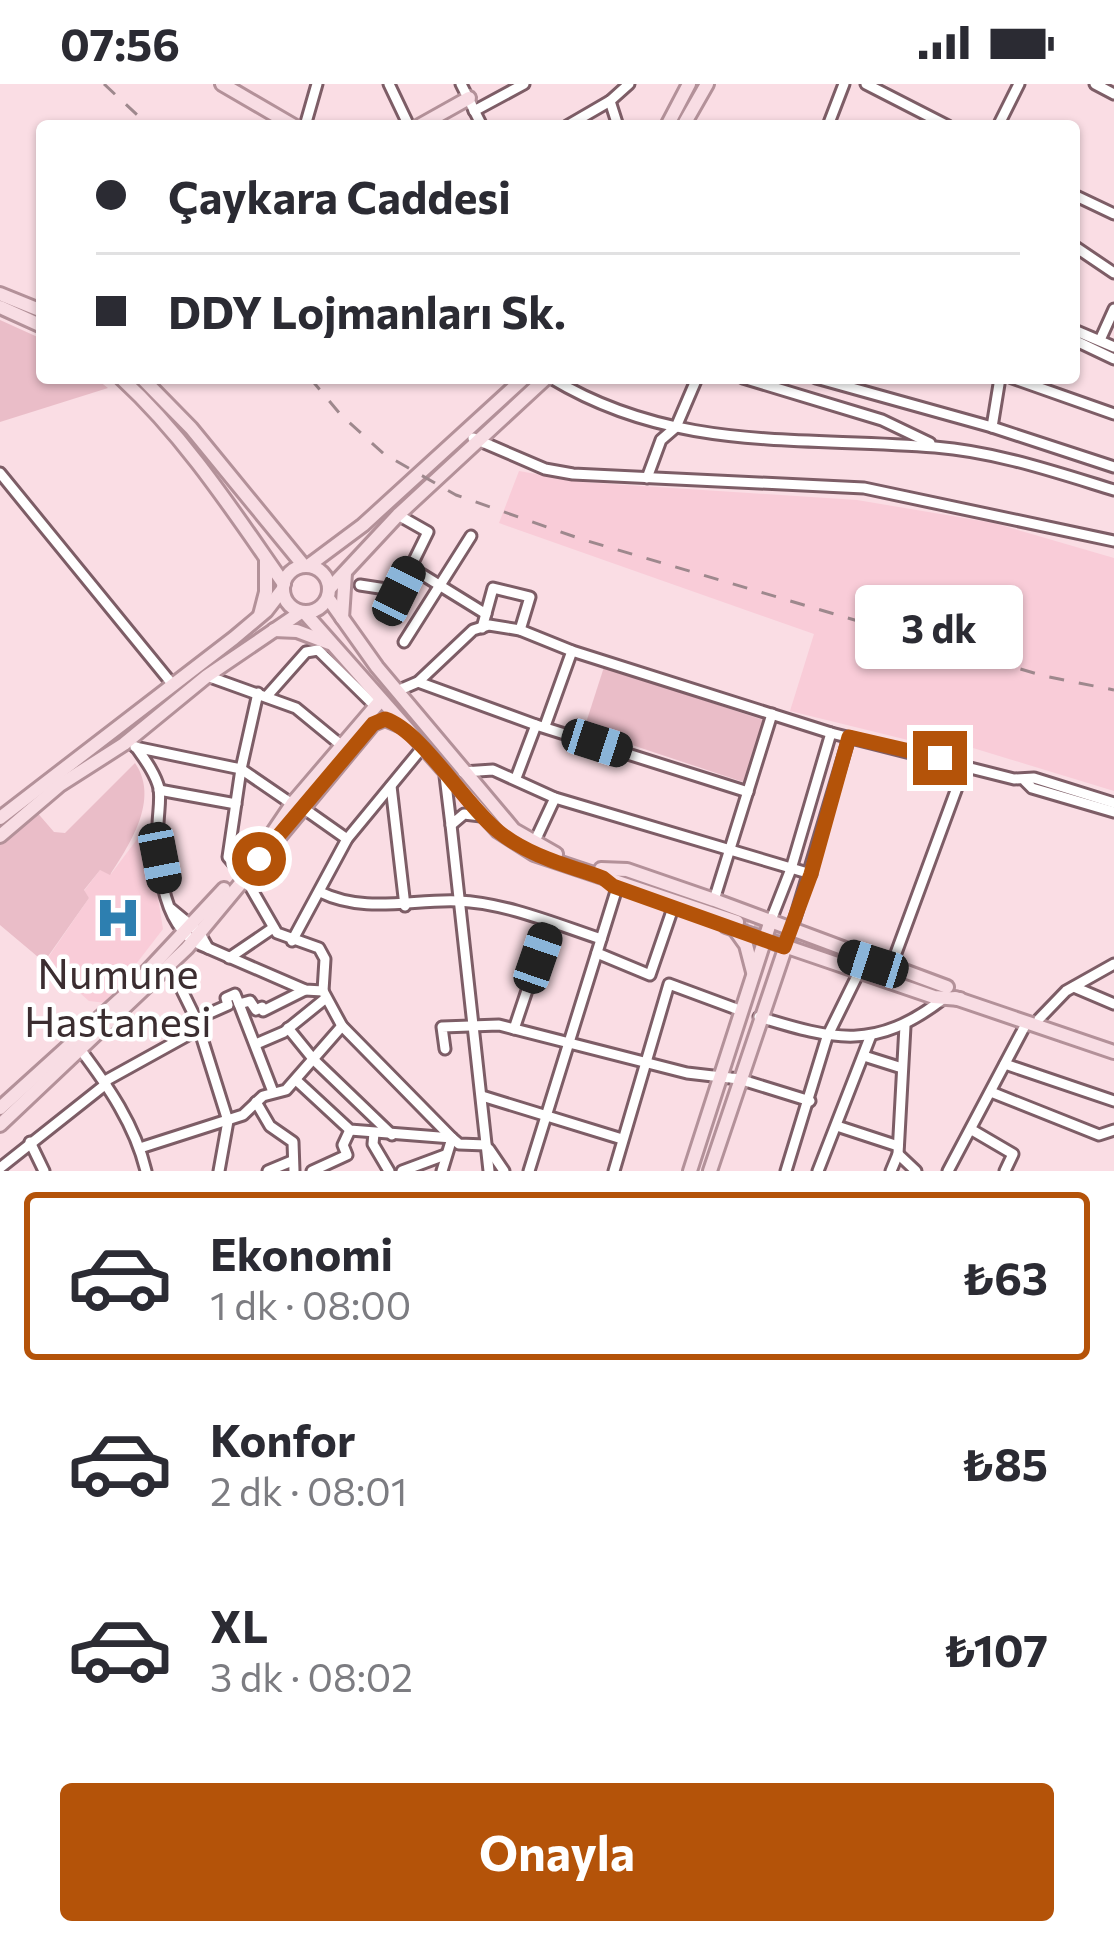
<!DOCTYPE html>
<html lang="tr">
<meta charset="utf-8">
<style>
:root{--surface:#fff;--page:#f2f2f3;--text:#2b2b33;--muted:#7c7c81;--line:#e1e1e2;--accent:#b45309}
body{margin:0;font-family:Commissioner,sans-serif;background:var(--page);color:var(--text);height:100vh;display:flex;flex-direction:column;font-size:45px;white-space:nowrap}
*{box-sizing:border-box;margin:0}
p{font-size:39px;color:var(--muted)}
.icon{flex:none;width:66px;height:66px;fill:none;stroke:currentColor;stroke-width:2;stroke-linecap:round;stroke-linejoin:round}
.map{position:relative;height:1087px;overflow:hidden}
.panel{display:flex;flex-direction:column;background:var(--surface);flex:1}
.panel>*{flex:none}
.hud{position:absolute;left:36px;top:36px;width:1044px;height:264px;border-radius:12px;box-shadow:0 3px 9px #0004;display:grid;align-content:center;height:264px;padding:0 60px;background:var(--surface)}
.end{position:absolute;width:54px;height:54px;margin:-27px;border:15px solid #b45309;background:#fff;box-shadow:0 0 0 6px #fff}
.from{border-radius:50%}
.bubble{position:absolute;height:84px;border-radius:12px;background:var(--surface);box-shadow:0 3px 9px #0004;font-size:39px;font-weight:700;line-height:84px;text-align:center}
.car{position:absolute;width:36px;height:72px;margin:-36px -18px;border-radius:15px;box-shadow:0 0 9px 3px #0007;background:linear-gradient(#222 24%,#8ab4d8 0 40%,#222 0 76%,#8ab4d8 0 86%,#222 0)}
.hud b{display:flex;align-items:center;gap:42px;height:114px;font-size:45px}
.hud b+b{border-top:3px solid var(--line)}
.hud i{width:30px;height:30px;background:var(--text)}
ul{padding:21px 0 0;list-style:none}
li{display:flex;align-items:center;gap:36px;height:168px;margin:0 24px 18px;padding:0 36px;border:6px solid transparent;border-radius:12px}
li div{flex:1}
li b{display:block;font-size:45px}
li em{font-style:normal;font-weight:700}
li.on{border-color:var(--accent)}
li>.icon{width:108px;height:108px;stroke-width:1.5}
.primary-button{display:flex;gap:24px;margin-top:auto;padding:24px 60px}
.primary-button a{flex:1;height:138px;border-radius:12px;background:var(--accent);color:#fff;font-size:48px;font-weight:700;line-height:138px;text-align:center}
.status{display:flex;justify-content:space-between;align-items:center;height:84px;padding:0 60px;background:var(--surface);direction:ltr}
.status svg{height:33px;fill:currentColor}
.map>svg:first-child{display:block}
.built{fill:#f9ccd8}
.green{fill:#eabdc8}
.lines{fill:none;stroke-linecap:round;stroke-linejoin:round}
.major-tunnel{stroke:#d4bac0;stroke-width:12;stroke-dasharray:12 6;stroke-linecap:butt}
.minor-casing{stroke:#7d5d66;stroke-width:15}
.major-casing{stroke:#b39199;stroke-width:18}
.minor{stroke:#fff;stroke-width:9}
.major{stroke:#f8dde4;stroke-width:12}
.rail{stroke:#9e888d;stroke-width:3;stroke-dasharray:15 15;stroke-linecap:butt}
.route{stroke:#b45309;stroke-width:15}
.labels{text-anchor:middle;stroke-width:9;stroke-linejoin:round;paint-order:stroke}
.poi-label{font-size:42px;fill:#3b2d30;stroke:#fff}
</style>
<div class="status"><b>07:56</b><svg viewBox="0 0 49 12"><path d="M0 12V9h3v3zM5 12V6h3v6zM10 12V3h3v9zM15 12V0h3v12zM26 1h20v11H26zM47 4h2v5h-2z"/></svg></div>
<div class="map">
<svg width="1114" height="1087" viewBox="0 0 1114 1087">
<rect width="100%" height="100%" fill="#fadde4"/>
<g class="built">
<polygon points="519,387 581,398 857,416 994,439 1114,474 1114,707 973,664 916,658 790,627 814,550 499,439"/>
<polygon points="141,750 151,770 163,845 106,919 89,917 45,878 89,814 84,807 100,786 111,790"/>
</g>
<g class="green">
<polygon points="0,236 42,255 42,294 95,294 108,304 0,338"/>
<polygon points="604,583 766,637 746,699 584,645"/>
<path d="M135 679C160 715 130 760 110 791L100 786 84 806 89 814 44 878 0 841V757L35 726 54 748 65 749Z"/>
</g>
<g class="lines">
<polyline class="major-tunnel" points="738,833 819,861"/>
<g class="minor-casing">
<g id="minor">
<polyline points="389,0 409,42"/>
<polyline points="461,0 482,42"/>
<polyline points="866,0 948,42"/>
<polyline points="1095,0 1114,10"/>
<polyline points="610,17 618,42"/>
<polyline points="474,27 524,0"/>
<polyline points="829,39 844,0"/>
<polyline points="305,42 317,0"/>
<polyline points="567,42 610,17 629,0"/>
<polyline points="998,42 1019,0"/>
<polyline points="1074,111 1114,130"/>
<polyline points="1074,162 1114,189"/>
<polyline points="1074,246 1114,263"/>
<polyline points="1074,256 1114,275"/>
<polyline points="1100,256 1114,225"/>
<path d="M551 294C675 369 798 352 935 363 997 368 1055 388 1114 406"/>
<polyline points="743,294 882,336 930,359"/>
<polyline points="816,294 992,343 1114,383"/>
<polyline points="1012,294 1114,330"/>
<polyline points="992,343 1000,294"/>
<polyline points="473,354 545,385 573,390 864,404 1114,457"/>
<polyline points="0,389 173,601"/>
<polyline points="647,394 661,356 676,343 697,294"/>
<polyline points="410,483 486,530"/>
<polyline points="360,501 399,507 428,448 398,431"/>
<polyline points="482,544 493,504 530,513 520,546"/>
<polyline points="404,558 471,452"/>
<polyline points="207,592 296,624 341,661"/>
<polyline points="418,598 536,641 748,708"/>
<polyline points="397,607 418,598 473,546 489,541 520,546 572,567 831,649 1014,695 1034,694 1114,719"/>
<polyline points="267,612 306,568 318,566 375,622"/>
<polyline points="545,642 572,567"/>
<polyline points="135,663 241,685 292,720"/>
<path d="M136 663C145 676 155 689 159 704 161 716 158 730 158 742 158 784 162 849 208 864L199 848 170 824"/>
<polyline points="463,688 493,686 555,714 811,790"/>
<polyline points="445,692 451,741 464,730 481,732"/>
<polyline points="516,694 536,641"/>
<polyline points="1025,697 1032,704 1114,728"/>
<polyline points="391,702 405,822"/>
<polyline points="159,706 236,720"/>
<polyline points="303,724 347,755"/>
<polyline points="451,741 489,1087"/>
<polyline points="534,759 555,714"/>
<polyline points="240,787 228,773 241,685 258,609"/>
<polyline points="244,792 277,849 319,864 325,875 323,907"/>
<path d="M320 808C365 830 412 815 458 817 506 819 556 840 601 855"/>
<polyline points="714,816 772,630"/>
<polyline points="771,836 791,785 831,649"/>
<polyline points="792,844 849,654"/>
<polyline points="292,857 347,755 422,664"/>
<polyline points="208,864 305,906 323,907 342,942 452,1054 459,1060 486,1061"/>
<polyline points="597,869 650,891 673,824"/>
<polyline points="229,874 273,844"/>
<polyline points="892,880 965,682"/>
<polyline points="170,882 196,935 228,1037 219,1087"/>
<polyline points="1074,903 1114,920"/>
<polyline points="239,920 273,1008"/>
<path d="M759 933C835 956 875 967 943 915"/>
<polyline points="196,935 228,921 226,914 235,910 239,920 250,917 256,926 262,923 263,927 305,906"/>
<polyline points="1039,935 1066,907 1114,880"/>
<polyline points="288,944 314,976 392,1051"/>
<polyline points="514,945 550,838"/>
<polyline points="256,960 284,948 326,914"/>
<path d="M80 965C108 1002 135 1041 146 1087"/>
<polyline points="445,965 442,943 499,941 687,989 739,995 810,1017"/>
<polyline points="864,972 902,984"/>
<polyline points="1005,980 1114,1017"/>
<polyline points="296,996 350,1046 452,1054"/>
<polyline points="105,997 199,945"/>
<polyline points="991,1008 1099,1051 1114,1046"/>
<polyline points="482,1012 622,1055"/>
<polyline points="256,1018 270,1042 293,1058 294,1087"/>
<polyline points="837,1042 898,1062"/>
<polyline points="972,1046 1013,1070 1005,1087"/>
<polyline points="374,1049 373,1060 389,1087"/>
<polyline points="30,1058 44,1087"/>
<polyline points="140,1064 243,1031 263,1012 286,1006 342,942"/>
<polyline points="489,1065 504,1087"/>
<polyline points="898,1070 916,1087"/>
<polyline points="0,1084 106,1000"/>
<polyline points="268,1087 292,1077"/>
<polyline points="312,1087 347,1071 343,1061 350,1046"/>
<polyline points="402,1087 445,1071"/>
<polyline points="442,1087 452,1054"/>
<polyline points="529,1087 617,804"/>
<polyline points="614,1087 669,900 742,927"/>
<polyline points="786,1087 827,953 859,888"/>
<polyline points="818,1087 871,951"/>
<polyline points="891,1087 898,1070 905,942"/>
<polyline points="948,1087 1027,938"/>
</g>
</g>
<g class="major-casing">
<g id="major">
<polyline points="222,0 294,42"/>
<polyline points="419,42 469,14"/>
<polyline points="667,42 689,0"/>
<polyline points="683,42 707,0"/>
<polyline points="0,210 42,227"/>
<polyline points="0,223 42,242"/>
<path d="M121 294C186 354 233 427 284 500"/>
<polyline points="142,294 191,344 304,482"/>
<circle cx="306" cy="505" r="23"/>
<polyline points="308,482 363,441 524,294"/>
<polyline points="330,504 398,431 546,294"/>
<polyline points="328,514 377,583 514,746 556,770"/>
<polyline points="304,528 498,747 534,770 737,838"/>
<polyline points="260,531 266,508 266,475"/>
<polyline points="342,534 345,489"/>
<polyline points="274,546 297,547 329,559"/>
<polyline points="0,734 234,554 266,527 283,505"/>
<polyline points="0,752 60,701 124,660 207,592 301,528"/>
<polyline points="263,763 292,720 381,616"/>
<polyline points="601,785 627,786 714,816 947,903"/>
<polyline points="726,842 934,913 960,915"/>
<polyline points="736,847 746,861 753,888"/>
<polyline points="955,914 1114,968"/>
<polyline points="0,1024 125,911 224,805"/>
<polyline points="0,1041 187,864 373,640 385,635 404,643"/>
<polyline points="690,1087 771,836"/>
<polyline points="710,1087 792,844"/>
</g>
</g>
<use href="#minor" class="minor"/>
<use href="#major" class="major"/>
<g class="rail">
<polyline points="104,0 149,42"/>
<polyline points="310,294 341,331 384,370 456,411 581,455 1044,592 1114,606"/>
</g>
</g>
<g class="lines">
<path class="route" d="M259 775 373 640 385 635C422 647 464 720 499 748 529 772 566 781 603 794L613 802 784 863 811 790 849 653 940 674"/>
</g>
<defs>
<g id="hospital-bare" transform="scale(3.6)"><path d="M-5-5h3v3.5h4V-5h3V5h-3V1.5h-4V5h-3Z" fill="#2d7fb0" stroke="#fff" stroke-width="2.5" paint-order="stroke"/></g>
</defs>
<g fill-rule="evenodd">
<use href="#hospital-bare" x="118" y="834"/>
</g>
<g class="labels">
<g class="poi-label">
<text x="118" y="905">Numune<tspan x="118" dy="48">Hastanesi</tspan></text>
</g>
</g>
</svg>
<i class="end from" style="left:259px;top:775px"></i>
<i class="end" style="left:940px;top:674px"></i>
<div class="bubble" style="left:855px;top:501px;width:168px">3 dk</div>
<i class="car" style="left:399px;top:507px;rotate:26deg"></i>
<i class="car" style="left:597px;top:659px;rotate:108deg"></i>
<i class="car" style="left:160px;top:774px;rotate:169deg"></i>
<i class="car" style="left:538px;top:874px;rotate:19deg"></i>
<i class="car" style="left:873px;top:880px;rotate:288deg"></i>
<div class="hud">
<b><i class="from"></i>Çaykara Caddesi</b>
<b><i></i>DDY Lojmanları Sk.</b>
</div>
</div>
<section class="panel">
<ul>
<li class="on"><svg class="icon" aria-label="car" viewBox="0 0 24 24"><path d="M5 17H2v-5l4-1 3-4h7l3 4 3 1v5h-3M9 17h6M6 11h13"/><circle cx="7" cy="17" r="2"/><circle cx="17" cy="17" r="2"/></svg><div><b>Ekonomi</b><p>1 dk · 08:00</p></div><em>₺63</em></li>
<li><svg class="icon" aria-label="car" viewBox="0 0 24 24"><path d="M5 17H2v-5l4-1 3-4h7l3 4 3 1v5h-3M9 17h6M6 11h13"/><circle cx="7" cy="17" r="2"/><circle cx="17" cy="17" r="2"/></svg><div><b>Konfor</b><p>2 dk · 08:01</p></div><em>₺85</em></li>
<li><svg class="icon" aria-label="car" viewBox="0 0 24 24"><path d="M5 17H2v-5l4-1 3-4h7l3 4 3 1v5h-3M9 17h6M6 11h13"/><circle cx="7" cy="17" r="2"/><circle cx="17" cy="17" r="2"/></svg><div><b>XL</b><p>3 dk · 08:02</p></div><em>₺107</em></li>
</ul>
<div class="primary-button"><a>Onayla</a></div>
</section>
